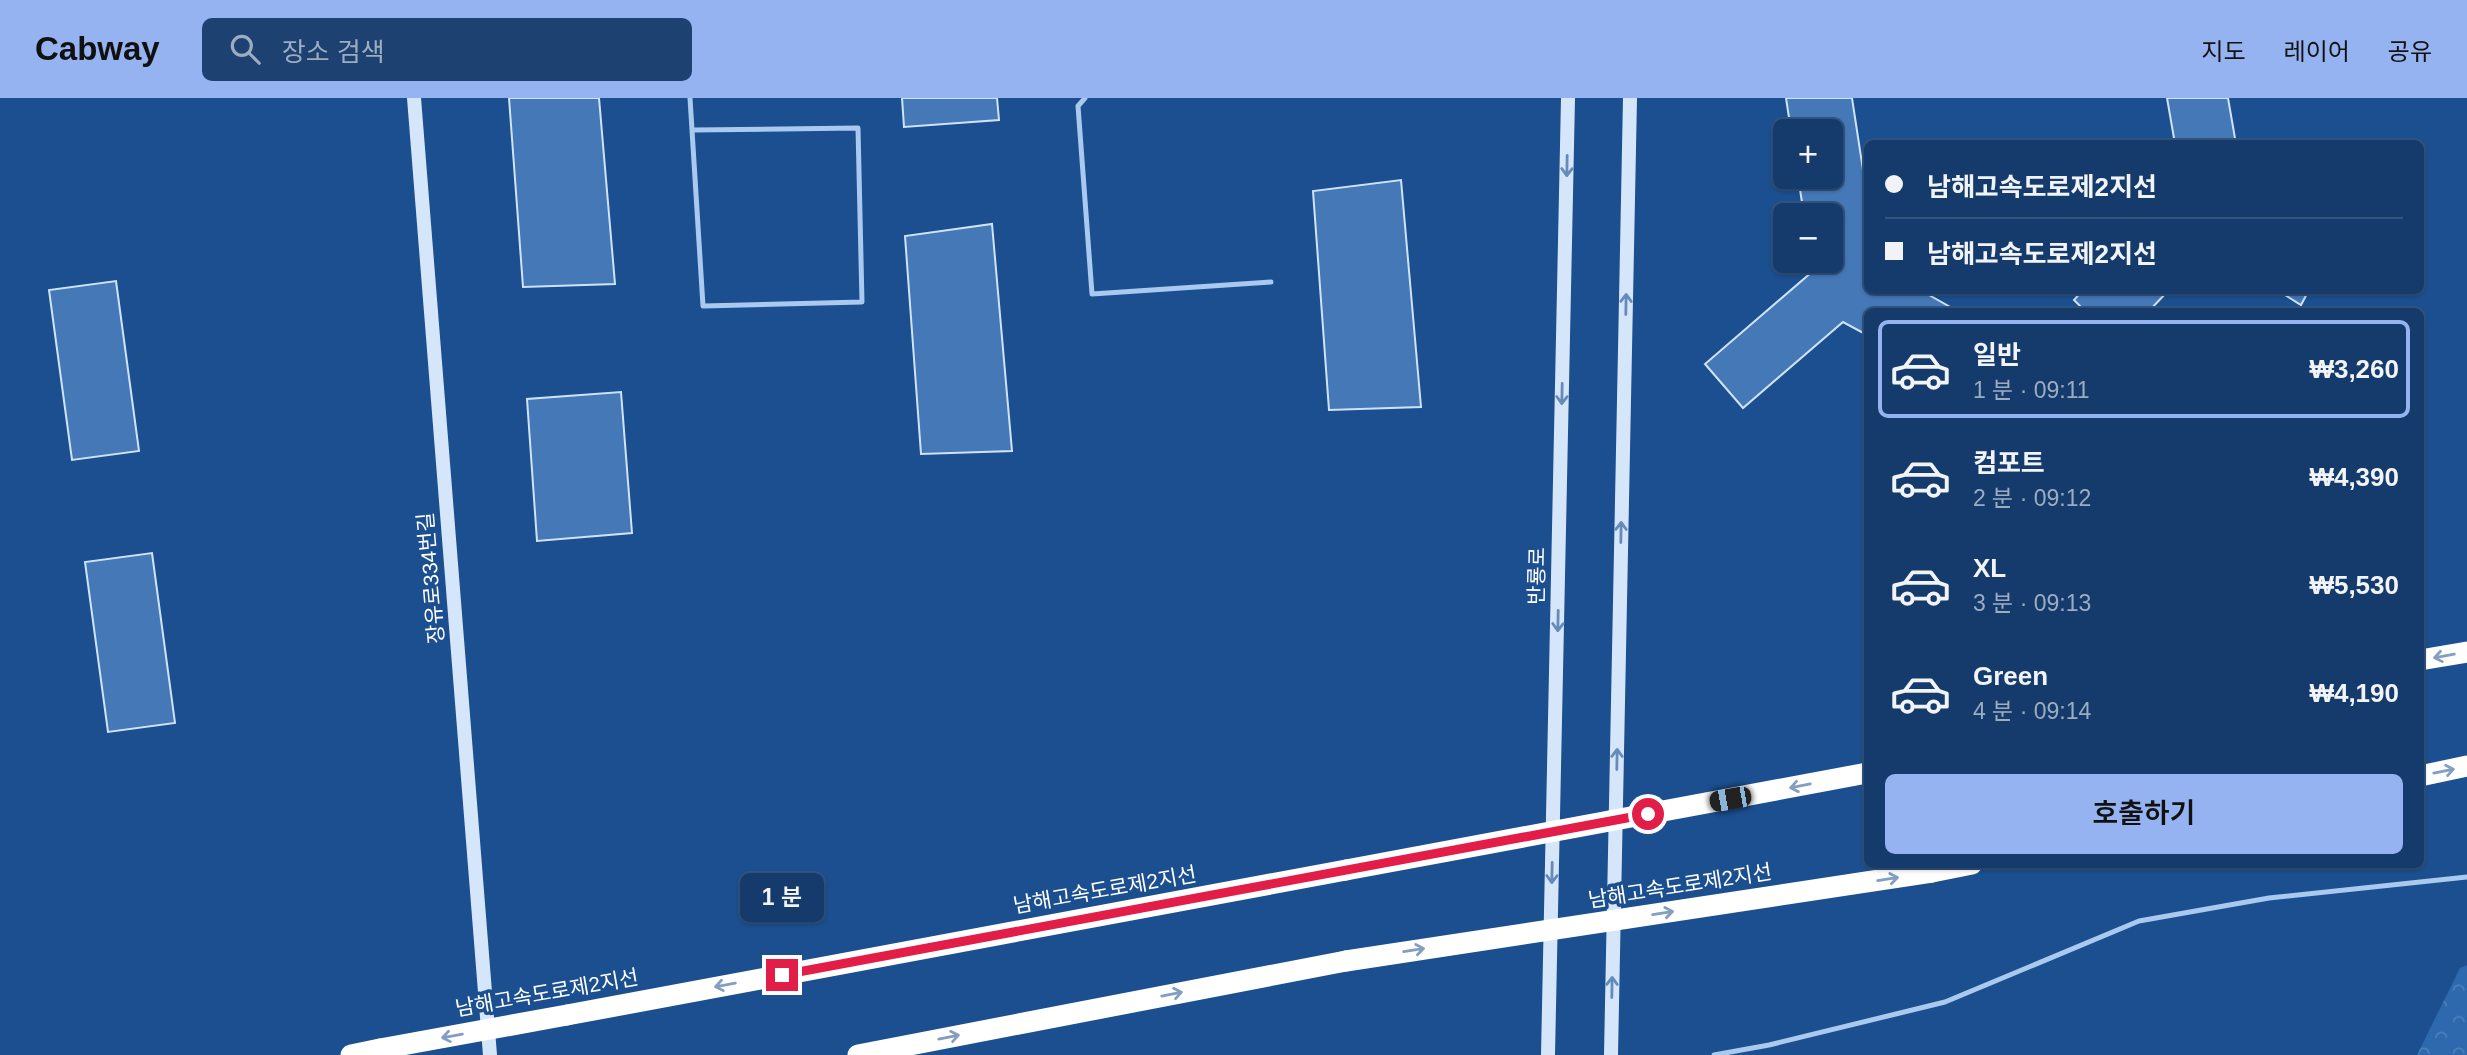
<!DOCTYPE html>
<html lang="ko">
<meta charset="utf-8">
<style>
:root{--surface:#143b6b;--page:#1d4271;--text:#f1f3f6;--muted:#9dadc1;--line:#33557e;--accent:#95b2f1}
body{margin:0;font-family:Arial,"Noto Sans KR",sans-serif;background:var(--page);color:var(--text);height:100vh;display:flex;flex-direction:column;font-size:26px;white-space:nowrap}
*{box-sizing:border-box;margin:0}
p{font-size:23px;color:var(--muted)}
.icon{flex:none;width:38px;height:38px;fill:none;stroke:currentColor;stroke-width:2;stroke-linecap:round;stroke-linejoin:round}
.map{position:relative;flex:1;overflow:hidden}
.drawer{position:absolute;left:1864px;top:210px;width:560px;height:560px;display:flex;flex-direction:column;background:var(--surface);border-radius:10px;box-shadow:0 2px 5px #0004,0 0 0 2px var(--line)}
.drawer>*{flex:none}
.banner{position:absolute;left:1864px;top:42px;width:560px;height:154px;border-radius:10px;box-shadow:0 2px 5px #0004,0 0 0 2px var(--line);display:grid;align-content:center;height:154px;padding:0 21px;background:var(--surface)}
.tools{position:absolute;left:1773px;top:21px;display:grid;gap:14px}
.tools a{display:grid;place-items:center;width:70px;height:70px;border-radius:10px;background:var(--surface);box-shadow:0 2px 5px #0004,0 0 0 2px var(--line);font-size:35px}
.end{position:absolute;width:32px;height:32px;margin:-16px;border:9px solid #e11d48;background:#fff;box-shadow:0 0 0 4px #fff}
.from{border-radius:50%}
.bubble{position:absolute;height:49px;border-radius:10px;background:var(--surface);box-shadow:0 2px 5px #0004,0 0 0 2px var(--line);font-size:23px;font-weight:600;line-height:49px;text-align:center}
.car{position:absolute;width:21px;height:42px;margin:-21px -10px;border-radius:9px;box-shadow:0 0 5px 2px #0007;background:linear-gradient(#222 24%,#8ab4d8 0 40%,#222 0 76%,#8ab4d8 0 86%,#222 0)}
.banner b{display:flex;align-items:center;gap:24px;height:66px;font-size:26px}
.banner b+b{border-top:2px solid var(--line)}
.banner i{width:18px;height:18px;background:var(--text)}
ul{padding:12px 0 0;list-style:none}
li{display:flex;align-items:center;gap:21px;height:98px;margin:0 14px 10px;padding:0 7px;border:4px solid transparent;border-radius:10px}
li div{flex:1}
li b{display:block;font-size:26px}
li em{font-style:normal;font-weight:600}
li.active{border-color:var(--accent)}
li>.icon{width:63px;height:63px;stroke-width:1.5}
.cta{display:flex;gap:14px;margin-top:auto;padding:14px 21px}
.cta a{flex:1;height:80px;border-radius:10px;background:var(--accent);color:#111;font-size:28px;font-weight:600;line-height:80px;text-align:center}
header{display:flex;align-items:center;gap:42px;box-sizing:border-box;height:98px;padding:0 35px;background:var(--accent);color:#111}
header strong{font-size:33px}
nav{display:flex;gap:38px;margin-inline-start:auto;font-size:24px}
.search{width:490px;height:63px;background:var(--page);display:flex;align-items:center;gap:18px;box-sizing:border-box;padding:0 24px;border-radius:10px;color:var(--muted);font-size:26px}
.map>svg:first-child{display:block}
.forest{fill:url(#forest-crowns)}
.building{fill:#4478b7;stroke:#cfe3fa;stroke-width:2}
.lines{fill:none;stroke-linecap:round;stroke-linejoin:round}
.lane{stroke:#a9c9ee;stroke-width:5}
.secondary{stroke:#d6e6fa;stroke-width:14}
.highway{stroke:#fff;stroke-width:21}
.highway-bridge{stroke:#fff;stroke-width:21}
.oneway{stroke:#668bba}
.oneway2{stroke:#829ec1}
.route{stroke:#e11d48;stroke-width:9}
.labels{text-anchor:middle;stroke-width:7;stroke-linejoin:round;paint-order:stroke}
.street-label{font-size:21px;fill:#fff;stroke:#1b4f8f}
</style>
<header>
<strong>Cabway</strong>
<div class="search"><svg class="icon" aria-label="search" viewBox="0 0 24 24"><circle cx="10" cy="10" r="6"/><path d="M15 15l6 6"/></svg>장소 검색</div>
<nav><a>지도</a><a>레이어</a><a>공유</a></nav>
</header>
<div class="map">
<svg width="2467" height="957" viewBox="0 0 2467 957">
<defs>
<pattern id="forest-crowns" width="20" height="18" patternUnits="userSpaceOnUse" patternTransform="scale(1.75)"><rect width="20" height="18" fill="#2e69ad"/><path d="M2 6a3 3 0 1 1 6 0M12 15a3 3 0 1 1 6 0" fill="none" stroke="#4d80b9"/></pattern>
</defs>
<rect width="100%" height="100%" fill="#1b4f8f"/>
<polygon class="forest" points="2467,867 2467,957 2417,957 2460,870"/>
<g class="building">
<polygon points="509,0 599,0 615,186 523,189"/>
<polygon points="902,0 997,0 999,22 904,29"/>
<polygon points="1786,0 1852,0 1867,98 1867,192 1920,192 1959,214 1867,214 1867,237 1843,224 1743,310 1705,266 1813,173 1811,163 1830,163 1830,117 1804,117 1798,79 1830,79 1830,33 1791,33"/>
<polygon points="2167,0 2228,0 2236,46 2175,46"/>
<polygon points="1401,82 1421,309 1329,312 1313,93"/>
<polygon points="992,126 1012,353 921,356 905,138"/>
<polygon points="116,183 139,353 72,362 49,192"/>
<polygon points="2083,192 2169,192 2148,214 2086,214 2074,202"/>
<polygon points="2277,192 2309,192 2301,207"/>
<polygon points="621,294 632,435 537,443 527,301"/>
<polygon points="152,455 175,625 108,634 85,464"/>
</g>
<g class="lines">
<g class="lane">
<polyline points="690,0 703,208 862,204 858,30 693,32"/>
<polyline points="1085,0 1078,8 1092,196 1271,184"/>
<polyline points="1714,957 1769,947 1945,904 2139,823 2269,800 2467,779"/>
</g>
<g class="secondary">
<polyline points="414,0 490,957"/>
<polyline points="1548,957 1568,0"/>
<polyline points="1611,957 1630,0"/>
</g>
<g class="highway">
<polyline points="2420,562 2467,554"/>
<polyline points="2420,678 2467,668"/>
<polyline points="1932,774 1972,766"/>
<polyline points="567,917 1346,772"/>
<polyline points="351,957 380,951"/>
<polyline points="858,957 1346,863"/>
</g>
<g class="highway-bridge">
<polyline points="1346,772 1867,675"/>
<polyline points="1346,863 1932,774"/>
<polyline points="380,951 567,917"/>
</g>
</g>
<defs><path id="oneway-shaft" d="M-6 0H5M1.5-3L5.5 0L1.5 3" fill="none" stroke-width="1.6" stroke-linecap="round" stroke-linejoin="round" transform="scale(1.75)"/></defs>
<g class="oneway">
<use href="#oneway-shaft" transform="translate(1567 68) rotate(91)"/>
<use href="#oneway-shaft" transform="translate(1626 206) rotate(-89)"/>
<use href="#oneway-shaft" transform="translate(1562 296) rotate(91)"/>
<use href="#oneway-shaft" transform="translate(1621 434) rotate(-89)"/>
<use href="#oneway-shaft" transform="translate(1558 523) rotate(91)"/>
<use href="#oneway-shaft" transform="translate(1617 661) rotate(-89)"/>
<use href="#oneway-shaft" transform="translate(1552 775) rotate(91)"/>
<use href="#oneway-shaft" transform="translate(1612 889) rotate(-89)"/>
</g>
<g class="oneway2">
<use href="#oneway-shaft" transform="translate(2444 558) rotate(170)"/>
<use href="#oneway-shaft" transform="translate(2444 673) rotate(-11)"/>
<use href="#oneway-shaft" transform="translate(1800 688) rotate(169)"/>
<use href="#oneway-shaft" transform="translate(1888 781) rotate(-9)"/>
<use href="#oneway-shaft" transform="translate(1663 815) rotate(-9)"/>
<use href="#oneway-shaft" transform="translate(1414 852) rotate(-9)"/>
<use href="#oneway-shaft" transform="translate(725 887) rotate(170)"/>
<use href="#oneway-shaft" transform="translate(1172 896) rotate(-11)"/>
<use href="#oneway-shaft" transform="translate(452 938) rotate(170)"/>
<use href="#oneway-shaft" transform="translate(949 939) rotate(-11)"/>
</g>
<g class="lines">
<polyline class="route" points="782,877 1648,716"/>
</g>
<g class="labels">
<g class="street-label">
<text transform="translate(1537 478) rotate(-89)" y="7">반룡로</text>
<text transform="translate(431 480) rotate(-95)" y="7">장유로334번길</text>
<text transform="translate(1680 788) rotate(-9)" y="7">남해고속도로제2지선</text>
<text transform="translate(1105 792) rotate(-10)" y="7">남해고속도로제2지선</text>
<text transform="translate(547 895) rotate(-10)" y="7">남해고속도로제2지선</text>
</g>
</g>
</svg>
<div class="tools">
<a>+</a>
<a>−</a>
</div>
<i class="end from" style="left:1648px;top:716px"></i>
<i class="end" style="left:782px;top:877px"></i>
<div class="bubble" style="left:740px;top:775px;width:84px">1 분</div>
<i class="car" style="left:1730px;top:701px;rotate:260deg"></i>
<div class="banner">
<b><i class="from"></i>남해고속도로제2지선</b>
<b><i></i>남해고속도로제2지선</b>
</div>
<section class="drawer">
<ul>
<li class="active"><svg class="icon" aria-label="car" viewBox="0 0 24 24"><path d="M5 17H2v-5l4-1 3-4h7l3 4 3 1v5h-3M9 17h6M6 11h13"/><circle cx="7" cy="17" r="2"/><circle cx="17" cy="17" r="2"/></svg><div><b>일반</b><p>1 분 · 09:11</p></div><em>₩3,260</em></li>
<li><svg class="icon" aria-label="car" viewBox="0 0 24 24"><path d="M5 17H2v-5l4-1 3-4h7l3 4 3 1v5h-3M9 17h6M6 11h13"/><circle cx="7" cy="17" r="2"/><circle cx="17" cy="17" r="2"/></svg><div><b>컴포트</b><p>2 분 · 09:12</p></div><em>₩4,390</em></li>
<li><svg class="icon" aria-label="car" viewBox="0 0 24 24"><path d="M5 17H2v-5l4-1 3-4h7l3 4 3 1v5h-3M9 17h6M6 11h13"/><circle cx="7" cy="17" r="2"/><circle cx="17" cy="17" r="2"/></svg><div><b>XL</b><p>3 분 · 09:13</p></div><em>₩5,530</em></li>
<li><svg class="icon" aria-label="car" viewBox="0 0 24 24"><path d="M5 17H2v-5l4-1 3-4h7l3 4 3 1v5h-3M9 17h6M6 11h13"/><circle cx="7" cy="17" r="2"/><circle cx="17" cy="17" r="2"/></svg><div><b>Green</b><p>4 분 · 09:14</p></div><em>₩4,190</em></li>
</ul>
<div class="cta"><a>호출하기</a></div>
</section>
</div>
